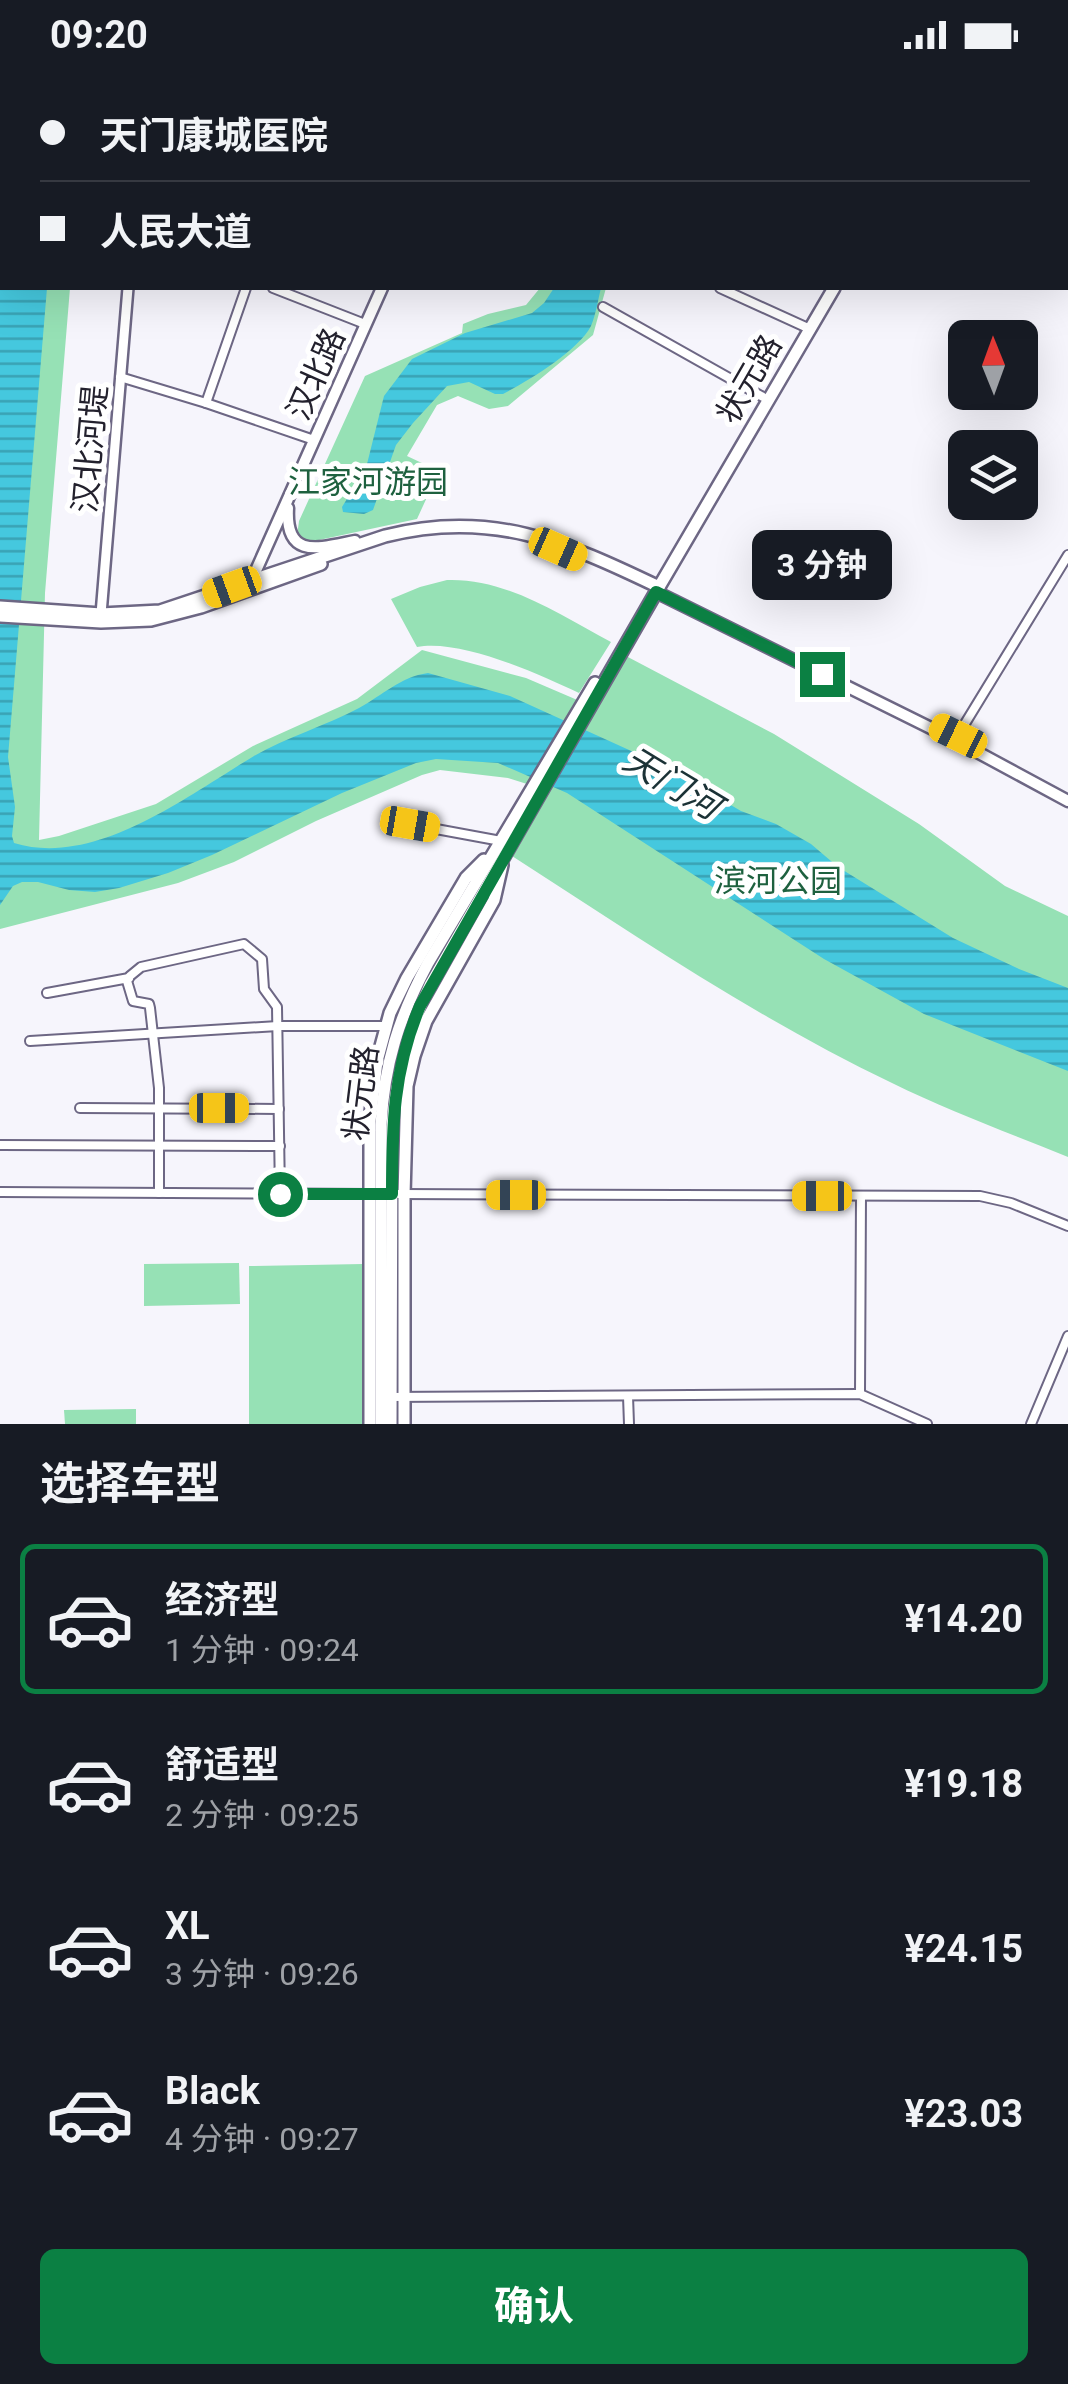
<!DOCTYPE html>
<html lang="zh">
<meta charset="utf-8">
<style>
:root{--surface:#171b24;--page:#20242c;--text:#f1f3f6;--muted:#9ea1a6;--line:#363941;--accent:#0b8043}
body{margin:0;font-family:Roboto,"Noto Sans SC",sans-serif;background:var(--page);color:var(--text);height:100vh;display:flex;flex-direction:column;font-size:38px;white-space:nowrap}
*{box-sizing:border-box;margin:0}
p{font-size:32px;color:var(--muted)}
.icon{flex:none;width:55px;height:55px;fill:none;stroke:currentColor;stroke-width:2;stroke-linecap:round;stroke-linejoin:round}
.map{position:relative;height:1354px;overflow:hidden}
.sheet{display:flex;flex-direction:column;background:var(--surface);flex:1}
.sheet>*{flex:none}
.hud{position:absolute;left:0px;top:0px;width:1070px;height:220px;box-shadow:0 10px 40px #0002;display:grid;align-content:center;height:220px;padding:0 40px;background:var(--surface)}
.needle{width:65px;rotate:359deg}
.tools{position:absolute;left:948px;top:250px;display:grid;gap:20px}
.tools a{display:grid;place-items:center;width:90px;height:90px;border-radius:15px;background:var(--surface);box-shadow:0 10px 40px #0002;font-size:50px}
.end{position:absolute;width:45px;height:45px;margin:-22px;border:12px solid #0b8043;background:#fff;box-shadow:0 0 0 5px #fff}
.from{border-radius:50%}
.bubble{position:absolute;height:70px;border-radius:15px;background:var(--surface);box-shadow:0 10px 40px #0002;font-size:32px;font-weight:700;line-height:70px;text-align:center}
.car{position:absolute;width:30px;height:60px;margin:-30px -15px;border-radius:12px;box-shadow:0 0 8px 2px #0007;background:linear-gradient(#f5c518 24%,#345 0 40%,#f5c518 0 76%,#345 0 86%,#f5c518 0)}
.hud b{display:flex;align-items:center;gap:35px;height:95px;font-size:38px}
.hud b+b{border-top:2px solid var(--line)}
.hud i{width:25px;height:25px;background:var(--text)}
ul{padding:0;list-style:none}
li{display:flex;align-items:center;gap:30px;height:150px;margin:0 20px 15px;padding:0 20px;border:5px solid transparent;border-radius:15px}
li div{flex:1}
li b{display:block;font-size:38px}
li em{font-style:normal;font-weight:700}
li.on{border-color:var(--accent)}
li>.icon{width:90px;height:90px;stroke-width:1.5}
h2{padding:0 40px;font-size:45px;line-height:120px}
.action{display:flex;gap:20px;margin-top:auto;padding:20px 40px}
.action a{flex:1;height:115px;border-radius:15px;background:var(--accent);color:#fff;font-size:40px;font-weight:700;line-height:115px;text-align:center}
.status{display:flex;justify-content:space-between;align-items:center;height:70px;padding:0 50px;background:var(--surface);direction:ltr}
.status svg{height:28px;fill:currentColor}
.map>svg:first-child{display:block}
.green{fill:#96e1b5}
.water{fill:url(#water-rules)}
.lines{fill:none;stroke-linecap:round;stroke-linejoin:round}
.minor-casing{stroke:#6d6784;stroke-width:12}
.tertiary-casing{stroke:#6d6784;stroke-width:14}
.secondary-casing{stroke:#6d6784;stroke-width:15}
.primary-casing{stroke:#6d6784;stroke-width:16}
.trunk-casing{stroke:#6d6784;stroke-width:16}
.minor{stroke:#fff;stroke-width:8}
.tertiary{stroke:#fff;stroke-width:9}
.secondary{stroke:#fff;stroke-width:10}
.primary{stroke:#fff;stroke-width:11}
.trunk{stroke:#fff;stroke-width:11}
.route{stroke:#0b8043;stroke-width:12}
.labels{text-anchor:middle;stroke-width:10;stroke-linejoin:round;paint-order:stroke}
.street-label{font-size:32px;fill:#23212d;stroke:#fff}
.park-label{font-size:32px;fill:#1e613f;stroke:#fff}
.water-label{font-size:35px;font-style:italic;fill:#1b3236;stroke:#fff}
</style>
<div class="status"><b>09:20</b><svg viewBox="0 0 49 12"><path d="M0 12V9h3v3zM5 12V6h3v6zM10 12V3h3v9zM15 12V0h3v12zM26 1h20v11H26zM47 4h2v5h-2z"/></svg></div>
<div class="map">
<svg width="1068" height="1354" viewBox="0 0 1068 1354">
<defs>
<pattern id="water-rules" width="6" height="5" patternUnits="userSpaceOnUse" patternTransform="scale(2.5)"><rect width="6" height="5" fill="#45c8de"/><path d="M0 2.5h6" fill="none" stroke="#39a2b4"/></pattern>
</defs>
<rect width="100%" height="100%" fill="#f6f5fc"/>
<g class="green">
<path d="M0 0H87V2H2V218H70L45 523 39 770 59 766 156 734 253 676 357 629 422 580 526 608 596 638 626 586 774 664 919 754 1005 816 1068 846V1087C1009 1063 949 1041 892 1013 758 949 636 866 512 786L546 725 527 714 508 708 440 700 422 705 316 751 234 792 178 813 0 859Z"/>
<polygon points="540,218 606,218 593,265 508,336 489,339 458,326 437,335 407,386 439,401 417,449 305,473 297,466 299,451 365,306 462,263 463,254 488,244 526,235"/>
<path d="M447 510C507 508 560 545 611 572L579 623C538 604 462 569 417 577L391 529 420 517Z"/>
<polygon points="239,1193 240,1234 144,1236 144,1194"/>
<polygon points="363,1194 363,1354 249,1354 249,1196"/>
<polygon points="136,1339 136,1354 65,1354 64,1340"/>
</g>
<g class="water">
<path d="M0 0H65V2H2V218H47L8 687 15 737 12 766 14 773C95 798 187 726 254 686 287 667 325 656 359 638 383 625 400 607 428 603L510 626 660 694 741 741 776 754 811 774 838 797 953 868 1019 899 1068 918V1001L924 944 824 889 567 723 498 693 436 689 416 693 342 723 212 785 168 803 119 818 95 822 69 820 38 812H22L13 816 0 835Z"/>
<path d="M554 218H601C598 230 596 244 591 256 578 281 528 311 503 324H495L469 312 447 316 413 353 396 375 373 440 364 444 343 442 342 437 366 398 384 326 412 289 465 263 532 243 544 233Z"/>
</g>
<g class="lines">
<g class="minor-casing">
<g id="minor">
<polyline points="211,0 218,2"/>
<polyline points="817,0 822,2"/>
<polyline points="273,218 365,254"/>
<polyline points="720,218 810,259"/>
<polyline points="603,237 763,327"/>
<polyline points="120,307 206,333 314,370"/>
<polyline points="206,333 246,218"/>
<polyline points="955,670 1068,485"/>
<polyline points="409,754 501,771"/>
<polyline points="47,923 129,908"/>
<polyline points="30,971 278,956 386,956"/>
<polyline points="80,1038 279,1039"/>
<polyline points="0,1075 280,1076"/>
<polyline points="0,1122 370,1124"/>
<polyline points="159,1123 159,1018 150,938 149,934 133,931 127,911 130,906 141,897 244,874 262,889 264,919 277,937 280,1124"/>
<polyline points="399,1124 980,1126 1011,1133 1068,1156"/>
<polyline points="860,1324 861,1126"/>
<polyline points="628,1326 629,1354"/>
<polyline points="388,1327 860,1324 927,1354"/>
<polyline points="1031,1354 1068,1266"/>
</g>
</g>
<g class="tertiary-casing">
<g id="tertiary">
<polyline points="146,2 146,0"/>
<polyline points="101,544 128,218"/>
</g>
</g>
<g class="secondary-casing">
<g id="secondary">
<polyline points="477,2 478,0"/>
<path d="M288 438C285 490 319 478 355 471"/>
<polyline points="250,514 382,218"/>
<polyline points="656,522 955,670 1068,731"/>
</g>
</g>
<g class="primary-casing">
<g id="primary">
<polyline points="951,2 953,0"/>
<polyline points="659,517 834,218"/>
</g>
</g>
<g class="trunk-casing">
<g id="trunk">
<path d="M0 537 101 544 160 541 385 466C491 439 565 472 659 517L430 915C408 961 396 1006 392 1057L391 1354"/>
<polyline points="0,546 101,552 151,550 201,537 321,494"/>
<polyline points="370,1354 370,1051 377,991 390,943 407,908 466,808 484,790"/>
<path d="M381 1354V1055C384 994 399 947 428 893L595 613"/>
<polyline points="404,1354 404,1125 407,1016 414,986 426,951 494,830 502,795"/>
</g>
</g>
<use href="#minor" class="minor"/>
<use href="#tertiary" class="tertiary"/>
<use href="#secondary" class="secondary"/>
<use href="#primary" class="primary"/>
<use href="#trunk" class="trunk"/>
</g>
<g class="lines">
<path class="route" d="M280 1124H392C392 1057 393 1000 420 936L656 522 822 604"/>
</g>
<g class="labels">
<g class="street-label">
<text transform="translate(316 304) rotate(-66)" y="11">汉北路</text>
<text transform="translate(749 309) rotate(-60)" y="11">状元路</text>
<text transform="translate(90 379) rotate(-85)" y="11">汉北河堤</text>
<text transform="translate(361 1023) rotate(-83)" y="11">状元路</text>
</g>
<g class="park-label">
<text x="368" y="423">江家河游园</text>
<text x="778" y="822">滨河公园</text>
</g>
<g class="water-label">
<text transform="translate(672 713) rotate(31)" y="12">天门河</text>
</g>
</g>
</svg>
<div class="tools">
<a><svg class="needle" viewBox="-14 -14 28 28"><path d="M0-13l5 13h-10z" fill="#e53935"/><path d="M0 13l5-13h-10z" fill="#9ea1a6"/></svg></a>
<a><svg class="icon" aria-label="layers" viewBox="0 0 24 24"><path d="M12 4l9 5-9 5-9-5zM3 14l9 5 9-5"/></svg></a>
</div>
<i class="end from" style="left:280px;top:1124px"></i>
<i class="end" style="left:822px;top:604px"></i>
<div class="bubble" style="left:752px;top:460px;width:140px">3 分钟</div>
<i class="car" style="left:558px;top:479px;rotate:114deg"></i>
<i class="car" style="left:232px;top:517px;rotate:250deg"></i>
<i class="car" style="left:958px;top:666px;rotate:296deg"></i>
<i class="car" style="left:410px;top:754px;rotate:100deg"></i>
<i class="car" style="left:219px;top:1038px;rotate:90deg"></i>
<i class="car" style="left:516px;top:1125px;rotate:270deg"></i>
<i class="car" style="left:822px;top:1126px;rotate:270deg"></i>
<div class="hud">
<b><i class="from"></i>天门康城医院</b>
<b><i></i>人民大道</b>
</div>
</div>
<section class="sheet">
<h2>选择车型</h2>
<ul>
<li class="on"><svg class="icon" aria-label="car" viewBox="0 0 24 24"><path d="M5 17H2v-5l4-1 3-4h7l3 4 3 1v5h-3M9 17h6M6 11h13"/><circle cx="7" cy="17" r="2"/><circle cx="17" cy="17" r="2"/></svg><div><b>经济型</b><p>1 分钟 · 09:24</p></div><em>¥14.20</em></li>
<li><svg class="icon" aria-label="car" viewBox="0 0 24 24"><path d="M5 17H2v-5l4-1 3-4h7l3 4 3 1v5h-3M9 17h6M6 11h13"/><circle cx="7" cy="17" r="2"/><circle cx="17" cy="17" r="2"/></svg><div><b>舒适型</b><p>2 分钟 · 09:25</p></div><em>¥19.18</em></li>
<li><svg class="icon" aria-label="car" viewBox="0 0 24 24"><path d="M5 17H2v-5l4-1 3-4h7l3 4 3 1v5h-3M9 17h6M6 11h13"/><circle cx="7" cy="17" r="2"/><circle cx="17" cy="17" r="2"/></svg><div><b>XL</b><p>3 分钟 · 09:26</p></div><em>¥24.15</em></li>
<li><svg class="icon" aria-label="car" viewBox="0 0 24 24"><path d="M5 17H2v-5l4-1 3-4h7l3 4 3 1v5h-3M9 17h6M6 11h13"/><circle cx="7" cy="17" r="2"/><circle cx="17" cy="17" r="2"/></svg><div><b>Black</b><p>4 分钟 · 09:27</p></div><em>¥23.03</em></li>
</ul>
<div class="action"><a>确认</a></div>
</section>
